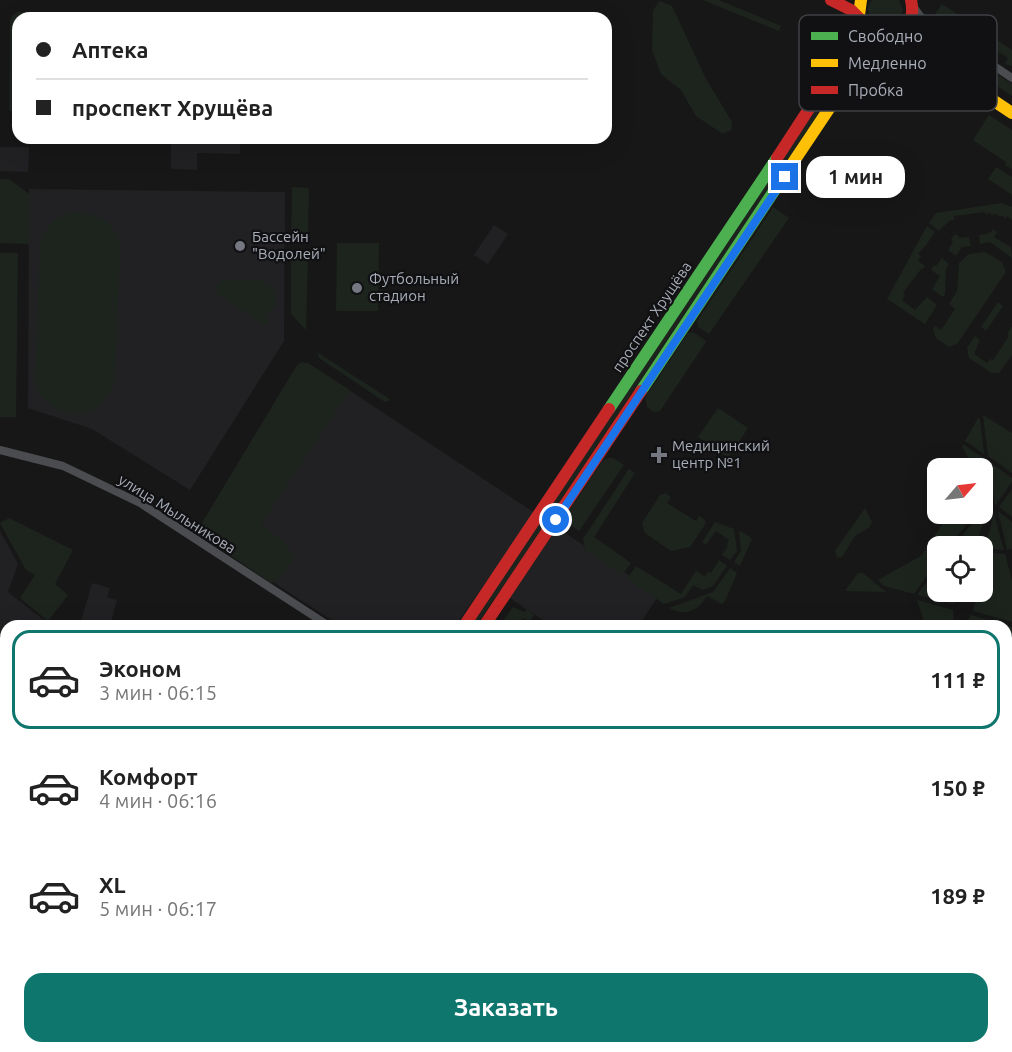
<!DOCTYPE html>
<html lang="ru">
<meta charset="utf-8">
<style>
:root{--surface:#fff;--page:#f6f6f6;--text:#222;--muted:#767676;--line:#e0e0e0;--accent:#0f766e}
body{margin:0;font-family:Ubuntu,sans-serif;background:var(--page);color:var(--text);height:100vh;display:flex;flex-direction:column;font-size:22px;white-space:nowrap}
*{box-sizing:border-box;margin:0}
p{font-size:20px;color:var(--muted)}
.icon{flex:none;width:33px;height:33px;fill:none;stroke:currentColor;stroke-width:2;stroke-linecap:round;stroke-linejoin:round}
.map{position:relative;flex:1;overflow:hidden}
.panel{position:absolute;left:0px;top:620px;width:1012px;height:434px;display:flex;flex-direction:column;background:var(--surface);border-radius:18px 18px 0 0;box-shadow:0 6px 24px #0002}
.panel>*{flex:none}
.hud{position:absolute;left:12px;top:12px;width:600px;height:132px;border-radius:18px;box-shadow:0 6px 24px #0002;display:grid;align-content:center;height:132px;padding:0 24px;background:var(--surface)}
.needle{width:39px;rotate:62deg}
.fabs{position:absolute;left:927px;top:458px;display:grid;gap:12px}
.fabs a{display:grid;place-items:center;width:66px;height:66px;border-radius:12px;background:var(--surface);box-shadow:0 6px 24px #0002;font-size:30px}
.end{position:absolute;width:27px;height:27px;margin:-14px;border:8px solid #1a73e8;background:#fff;box-shadow:0 0 0 3px #fff}
.from{border-radius:50%}
.bubble{position:absolute;height:42px;border-radius:18px;background:var(--surface);box-shadow:0 6px 24px #0002;font-size:20px;font-weight:700;line-height:42px;text-align:center}
.hud b{display:flex;align-items:center;gap:21px;height:57px;font-size:22px}
.hud b+b{border-top:2px solid var(--line)}
.hud i{width:15px;height:15px;background:var(--text)}
ul{padding:10px 0 0;list-style:none}
li{display:flex;align-items:center;gap:18px;height:99px;margin:0 12px 9px;padding:0 12px;border:3px solid transparent;border-radius:18px}
li div{flex:1}
li b{display:block;font-size:22px}
li em{font-style:normal;font-weight:700}
li.selected{border-color:var(--accent)}
li>.icon{width:54px;height:54px;stroke-width:1.5}
.primary-button{display:flex;gap:12px;margin-top:auto;padding:12px 24px}
.primary-button a{flex:1;height:69px;border-radius:18px;background:var(--accent);color:#fff;font-size:24px;font-weight:700;line-height:69px;text-align:center}
.map>svg:first-child{display:block}
.built{fill:#212123}
.green{fill:#1d241e}
.lines{fill:none;stroke-linecap:round;stroke-linejoin:round}
.street{stroke:#4b4c50;stroke-width:8}
.fast{stroke:#4caf50;stroke-width:12}
.slow{stroke:#ffc107;stroke-width:12}
.jam{stroke:#c62828;stroke-width:12}
.route{stroke:#1a73e8;stroke-width:8}
.poi-dot{fill:#757880;stroke:#111113;stroke-width:2}
.labels{text-anchor:middle;stroke-width:4.5;stroke-linejoin:round;paint-order:stroke}
.poi-label{font-size:15px;fill:#a8adb8;stroke:#111113;text-anchor:start}
.street-label{font-size:15px;fill:#a8adb8;stroke:#111113}
.key{fill:#111113;stroke:#3e4045;stroke-width:1.5}
.key-label{font-size:16px;fill:#a8adb8}
</style>
<div class="map">
<svg width="1012" height="1052" viewBox="0 0 1012 1052">
<rect width="100%" height="100%" fill="#171717"/>
<g class="built">
<polygon points="171,138 240,138 240,154 197,153 197,170 171,169"/>
<polygon points="0,147 29,147 28,172 0,171"/>
<polygon points="29,189 285,192 284,341 190,490 92,429 28,408"/>
<polygon points="494,225 508,234 488,264 474,255"/>
<polygon points="349,390 659,595 639,625 550,625 486,582 456,625 339,625 238,559"/>
<polygon points="0,531 18,564 8,592 50,625 6,626 6,782 0,790"/>
<polygon points="92,583 110,588 107,597 117,600 110,625 80,625"/>
<polygon points="6,795 6,885 0,882 0,802"/>
<polygon points="1012,821 1012,1052 823,1052 817,1047 1006,1047 1006,827"/>
<polygon points="471,1047 519,1047 514,1052 466,1052"/>
</g>
<g class="green">
<polygon points="703,0 719,0 781,26 779,31"/>
<path d="M872 0H899L903 10 898 23 888 28 875 25C867 17 866 9 872 0Z"/>
<polygon points="660,1 672,6 705,77 732,122 732,129 723,134 696,116 681,90 661,74 652,50 653,10"/>
<polygon points="942,4 964,18 957,28 952,29 933,17"/>
<polygon points="18,12 98,14 98,18 18,18 18,111 9,111 10,20 13,15"/>
<polygon points="970,22 1012,50 1012,66 1005,64 1008,58 975,36 971,42 964,38 964,31"/>
<polygon points="864,36 868,39 477,625 469,626"/>
<polygon points="950,43 1012,84 1012,96 944,51"/>
<polygon points="989,115 1012,130 1012,169 1005,165 1006,162 973,140"/>
<polygon points="996,167 1012,177 1012,195 988,179"/>
<polygon points="0,179 9,179 29,194 29,244 0,243"/>
<polygon points="292,187 309,188 308,240 291,239"/>
<polygon points="1001,203 1012,207 1012,220 1007,216 1005,218 1002,215 1000,217 996,214 991,215 991,213 985,214 985,212 954,216 954,220 949,221 939,231 929,223 936,213"/>
<polygon points="773,207 789,218 709,334 698,327 697,321"/>
<path d="M71 212C96 212 116 221 120 247L115 381C111 390 107 398 101 405 85 420 55 414 42 397 38 392 37 386 35 380L40 243C46 228 54 217 71 212Z"/>
<polygon points="927,226 935,232 926,245 918,254 921,256 918,261 925,266 922,270 921,269 903,293 905,295 902,300 915,310 927,297 937,305 925,324 887,299"/>
<polygon points="993,229 997,232 994,237 1011,247 1012,258 990,242 980,244 979,235 990,233"/>
<polygon points="954,235 958,235 959,238 969,237 971,246 962,247 956,256 948,250 953,242 951,239"/>
<polygon points="337,243 379,243 378,311 336,311"/>
<polygon points="985,252 1002,262 1006,272 957,344 949,347 936,338 933,329 935,326 941,330 955,309 949,304 957,291 959,263 969,254"/>
<polygon points="0,253 18,253 16,417 0,417"/>
<polygon points="291,257 308,258 306,330 291,314"/>
<polygon points="942,258 949,264 946,269 945,294 943,297 932,289 940,276 931,270 934,265 936,266"/>
<path d="M222 280H259L272 286C279 299 277 309 265 316L269 324 265 325 217 294 216 285Z"/>
<polygon points="998,302 1003,306 986,331 981,327"/>
<polygon points="1012,326 1012,355 999,373 992,373 969,358 967,348 975,336 980,340 974,354 987,363 990,359 993,360 1009,336 1007,334"/>
<polygon points="693,332 705,340 706,342 660,411 654,412 647,407 645,398 688,333"/>
<polygon points="317,352 391,400 385,402 319,358"/>
<path d="M302 362 308 363 350 390 261 524C272 534 291 543 293 559L278 581 271 583 202 536 200 526 297 365Z"/>
<polygon points="718,408 748,428 728,458 698,437"/>
<polygon points="983,415 1012,433 1012,473 988,456"/>
<polygon points="978,418 980,419 984,454 965,441"/>
<polygon points="963,444 985,459 989,494 983,503 982,468 973,468 962,446"/>
<polygon points="608,458 613,458 624,465 579,531 563,520 603,460"/>
<polygon points="989,462 1012,478 1012,482 995,506"/>
<polygon points="629,469 635,473 594,537 631,563 622,575 586,551 583,539"/>
<polygon points="1012,489 1012,517 999,507"/>
<polygon points="665,493 671,497 667,503 696,521 699,516 704,519 706,523 690,547 671,551 645,533 642,523 660,495"/>
<polygon points="990,500 979,536 971,546 954,546 980,513 982,513 983,509"/>
<polygon points="865,508 872,522 869,528 855,536 842,557 837,558 835,551"/>
<polygon points="998,511 1012,522 1012,549 1007,550"/>
<polygon points="950,513 975,513 950,546 938,546 937,562 914,594 884,586 878,580 921,556"/>
<polygon points="994,514 1004,550 991,549 987,539"/>
<polygon points="9,518 73,550 55,584 68,595 48,621 20,598 35,575 26,570 0,523"/>
<polygon points="715,522 734,529 737,551 730,560 722,555 728,546 727,544 729,540 716,531 706,545 702,542"/>
<polygon points="739,531 746,534 752,539 740,566 734,562 741,551"/>
<polygon points="989,553 1005,554 1012,580 1012,622 973,611 978,591 982,591 983,576"/>
<polygon points="719,560 727,566 713,586 703,590 693,585 685,597 664,604 627,579 636,566 681,594 696,571 705,577 708,571 711,573"/>
<path d="M730 568 737 573 725 601 722 604 707 596C698 611 686 617 669 608L713 592Z"/>
<polygon points="937,568 938,591 958,591 954,604 917,595"/>
<polygon points="858,573 863,573 886,592 845,591"/>
<polygon points="917,600 953,610 954,625 925,625"/>
<polygon points="513,607 525,612 527,609 534,615 529,622 523,618 518,625 500,625"/>
<polygon points="971,615 1012,627 1012,637 1007,642 1006,626 965,625"/>
<polygon points="1012,821 1012,945 1007,948 1006,827"/>
<polygon points="2,933 6,935 6,998 0,994 0,936"/>
<polygon points="1012,960 1012,1052 901,1052 898,1047 1006,1047 1007,963"/>
<polygon points="105,1047 143,1047 140,1052 102,1052"/>
<polygon points="392,1047 466,1047 461,1052 395,1052 391,1049"/>
<polygon points="519,1047 571,1047 567,1052 514,1052"/>
<polygon points="647,1047 675,1047 681,1052 648,1052"/>
</g>
<g class="lines">
<g class="street">
<polyline points="913,6 920,16 1012,78"/>
<polyline points="0,450 63,466 140,503 329,626"/>
</g>
<g class="fast">
<polyline points="641,391 780,182"/>
<polyline points="609,409 777,158"/>
<polyline points="625,1047 631,1052"/>
<polyline points="180,1052 183,1047"/>
</g>
<g class="slow">
<polyline points="861,0 859,15 865,29"/>
<polyline points="892,38 909,44 1012,113"/>
<polyline points="780,182 869,49 877,42 886,38"/>
</g>
<g class="jam">
<polyline points="831,0 851,10 860,19"/>
<path d="M891 38C909 31 915 18 911 0"/>
<polyline points="777,158 859,32 861,23"/>
<polyline points="464,626 609,409"/>
<polyline points="484,626 641,391"/>
<polyline points="199,1052 202,1047"/>
</g>
</g>
<g class="lines">
<polyline class="route" points="556,520 785,177"/>
</g>
<g class="poi-dot">
<circle cx="240" cy="246" r="6"/>
<circle cx="357" cy="288" r="6"/>
<path d="M656 446h6v6h6v6h-6v6h-6v-6h-6v-6h6z"/>
</g>
<g class="labels">
<g class="poi-label">
<text x="252" y="242">Бассейн<tspan x="252" dy="17">"Водолей"</tspan></text>
<text x="369" y="284">Футбольный<tspan x="369" dy="17">стадион</tspan></text>
<text x="672" y="451">Медицинский<tspan x="672" dy="17">центр №1</tspan></text>
</g>
<g class="street-label">
<text transform="translate(652 317) rotate(-56)" y="5">проспект Хрущёва</text>
<text transform="translate(177 514) rotate(32)" y="5">улица Мыльникова</text>
</g>
</g>
<rect x="799" y="15" width="198" height="96" rx="9" class="key"/>
<rect x="811" y="32" width="27" height="8" fill="#4caf50"/>
<rect x="811" y="59" width="27" height="8" fill="#ffc107"/>
<rect x="811" y="86" width="27" height="8" fill="#c62828"/>
<g class="key-label">
<text x="848" y="42">Свободно</text>
<text x="848" y="69">Медленно</text>
<text x="848" y="96">Пробка</text>
</g>
</svg>
<div class="fabs">
<a><svg class="needle" viewBox="-14 -14 28 28"><path d="M0-13l5 13h-10z" fill="#e53935"/><path d="M0 13l5-13h-10z" fill="#767676"/></svg></a>
<a><svg class="icon" aria-label="locate" viewBox="0 0 24 24"><circle cx="12" cy="12" r="6"/><path d="M12 2v4M12 18v4M2 12h4M18 12h4"/></svg></a>
</div>
<i class="end from" style="left:556px;top:520px"></i>
<i class="end" style="left:785px;top:177px"></i>
<div class="bubble" style="left:806px;top:156px;width:99px">1 мин</div>
<div class="hud">
<b><i class="from"></i>Аптека</b>
<b><i></i>проспект Хрущёва</b>
</div>
<section class="panel">
<ul>
<li class="selected"><svg class="icon" aria-label="car" viewBox="0 0 24 24"><path d="M5 17H2v-5l4-1 3-4h7l3 4 3 1v5h-3M9 17h6M6 11h13"/><circle cx="7" cy="17" r="2"/><circle cx="17" cy="17" r="2"/></svg><div><b>Эконом</b><p>3 мин · 06:15</p></div><em>111 ₽</em></li>
<li><svg class="icon" aria-label="car" viewBox="0 0 24 24"><path d="M5 17H2v-5l4-1 3-4h7l3 4 3 1v5h-3M9 17h6M6 11h13"/><circle cx="7" cy="17" r="2"/><circle cx="17" cy="17" r="2"/></svg><div><b>Комфорт</b><p>4 мин · 06:16</p></div><em>150 ₽</em></li>
<li><svg class="icon" aria-label="car" viewBox="0 0 24 24"><path d="M5 17H2v-5l4-1 3-4h7l3 4 3 1v5h-3M9 17h6M6 11h13"/><circle cx="7" cy="17" r="2"/><circle cx="17" cy="17" r="2"/></svg><div><b>XL</b><p>5 мин · 06:17</p></div><em>189 ₽</em></li>
</ul>
<div class="primary-button"><a>Заказать</a></div>
</section>
</div>
